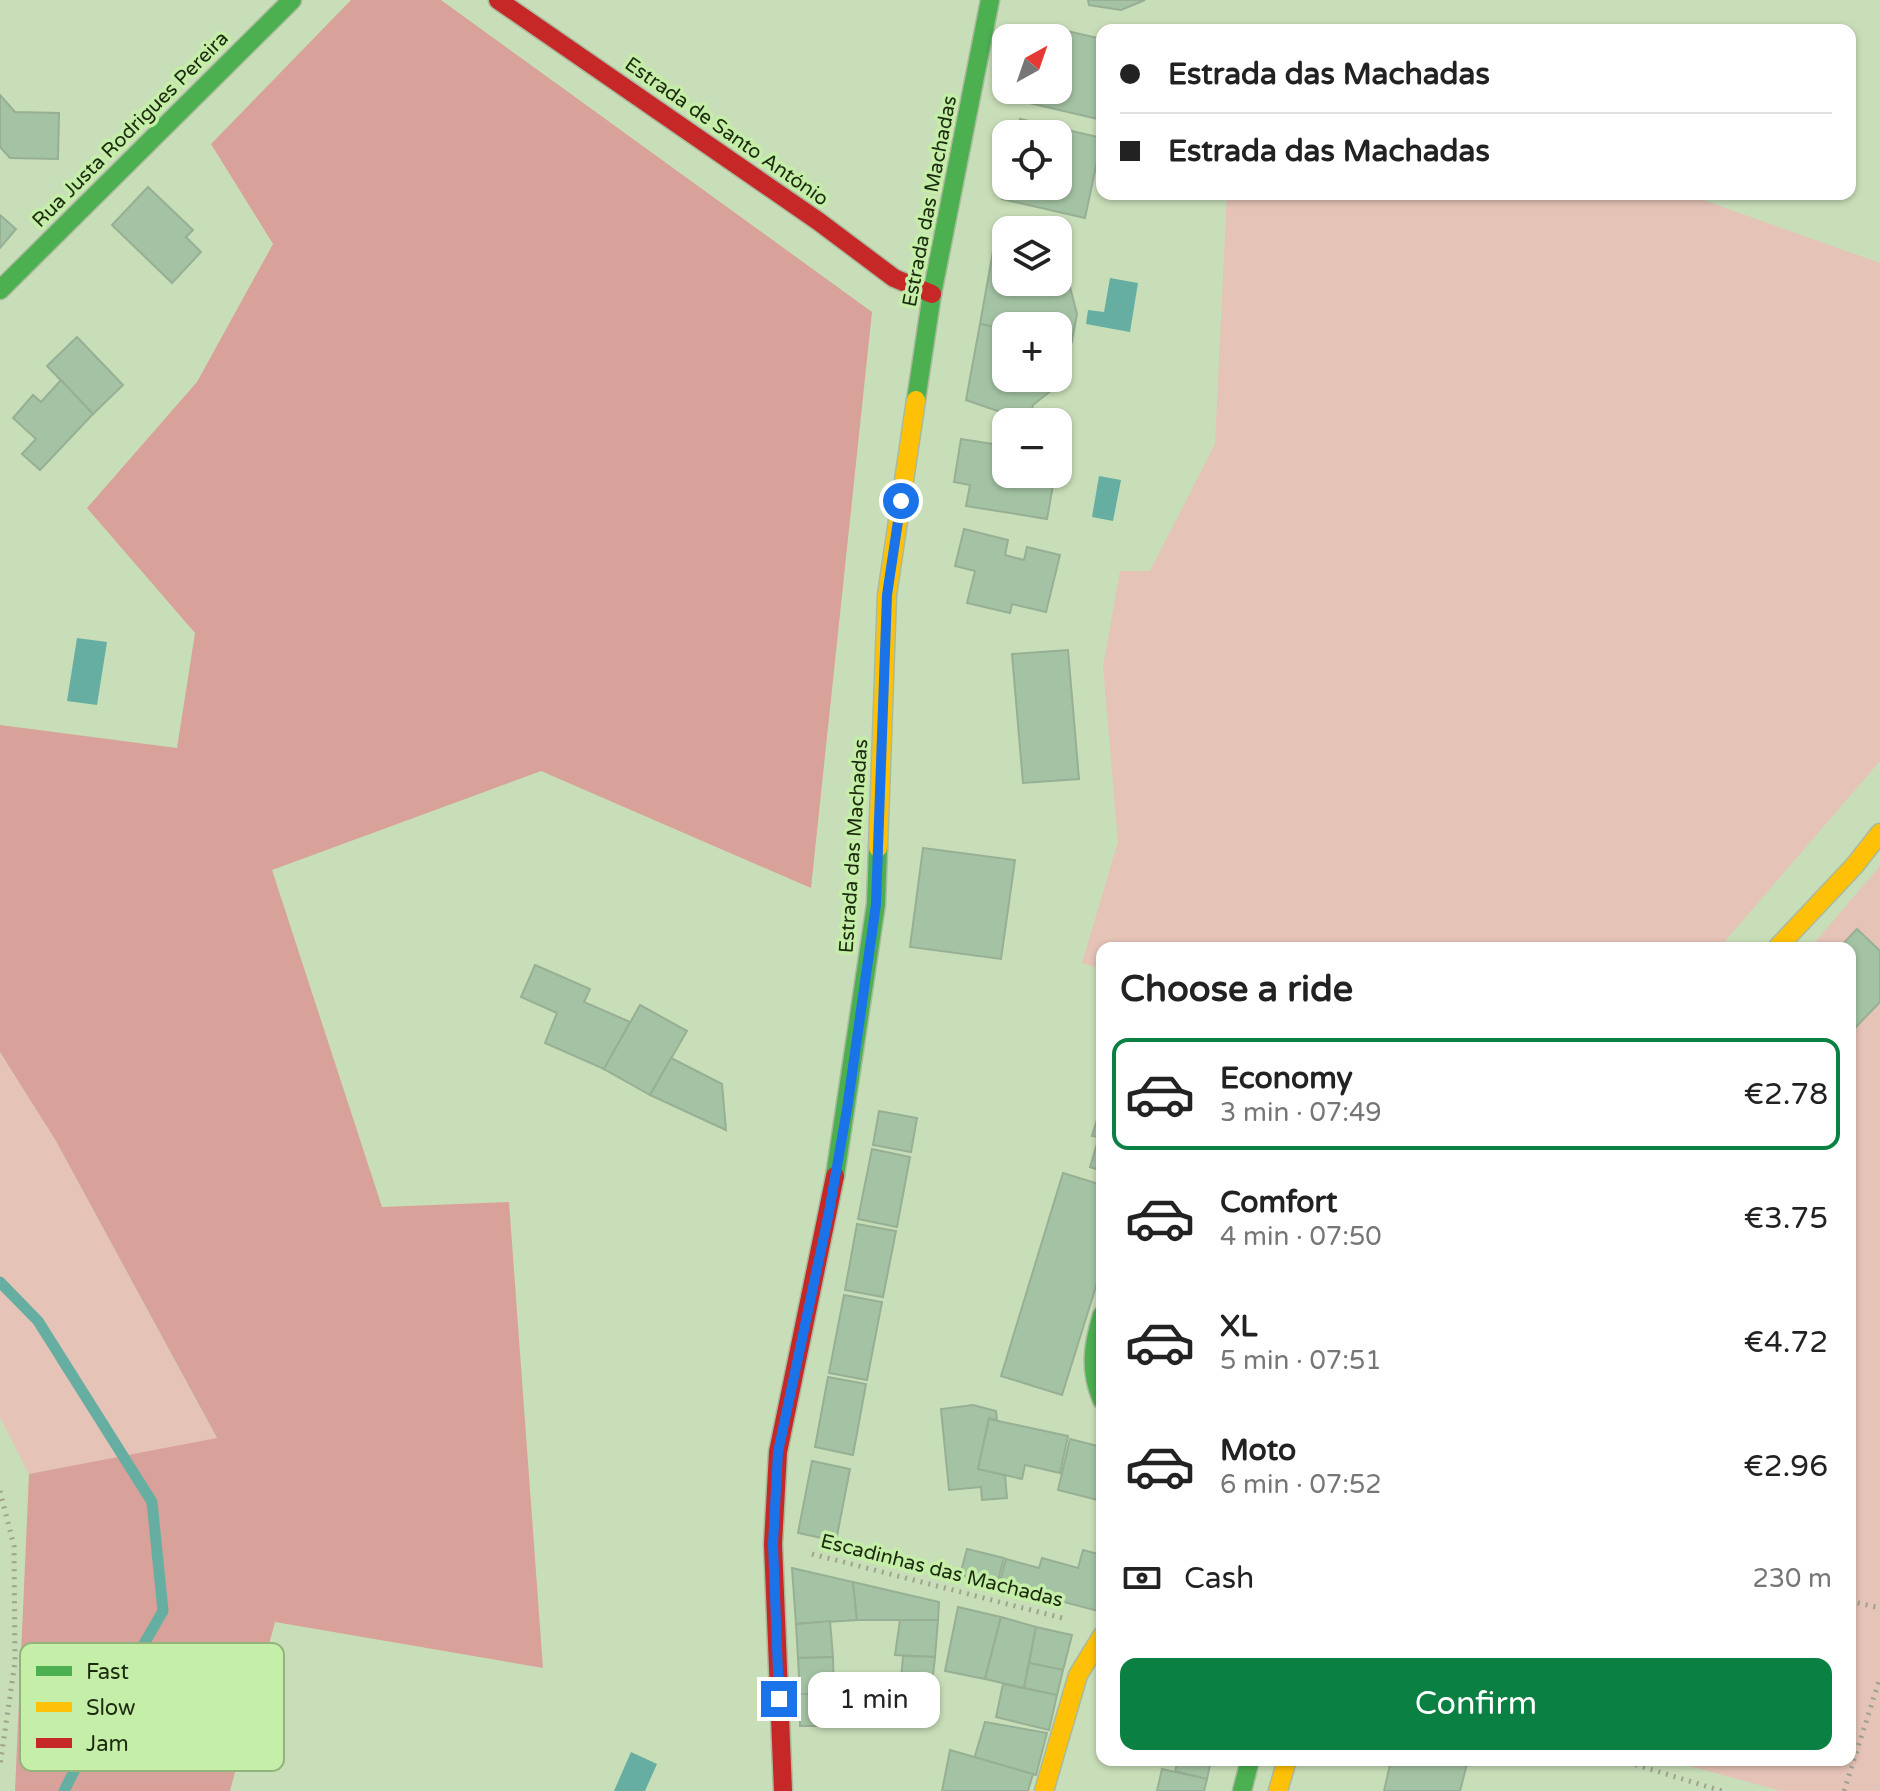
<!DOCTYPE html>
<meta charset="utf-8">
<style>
:root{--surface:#fff;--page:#f2f2f2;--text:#222;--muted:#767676;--line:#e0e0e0;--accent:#0b8043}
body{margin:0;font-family:"Varela Round",sans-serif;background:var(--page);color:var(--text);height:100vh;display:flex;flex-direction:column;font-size:30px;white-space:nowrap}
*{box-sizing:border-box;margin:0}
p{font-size:26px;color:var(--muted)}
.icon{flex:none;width:44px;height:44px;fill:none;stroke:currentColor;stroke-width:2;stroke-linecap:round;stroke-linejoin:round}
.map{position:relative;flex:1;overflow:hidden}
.side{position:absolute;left:1096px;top:942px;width:760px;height:824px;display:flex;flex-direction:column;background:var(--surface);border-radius:16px;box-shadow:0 2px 6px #0004}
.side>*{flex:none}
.banner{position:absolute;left:1096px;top:24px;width:760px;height:176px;border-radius:16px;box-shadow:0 2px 6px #0004;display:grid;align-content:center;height:176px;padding:0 24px;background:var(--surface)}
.needle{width:52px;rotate:40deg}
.buttons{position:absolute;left:992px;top:24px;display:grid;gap:16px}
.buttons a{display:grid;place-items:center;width:80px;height:80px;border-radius:16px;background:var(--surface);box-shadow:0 2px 6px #0004;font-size:40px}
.end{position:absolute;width:36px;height:36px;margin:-18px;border:10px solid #1a73e8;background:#fff;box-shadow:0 0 0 4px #fff}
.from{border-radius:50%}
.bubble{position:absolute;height:56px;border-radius:16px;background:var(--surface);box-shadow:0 2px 6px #0004;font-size:26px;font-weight:600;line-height:56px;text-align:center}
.banner b{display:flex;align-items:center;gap:28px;height:76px;font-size:30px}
.banner b+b{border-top:2px solid var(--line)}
.banner i{width:20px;height:20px;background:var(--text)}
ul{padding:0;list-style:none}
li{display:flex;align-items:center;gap:24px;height:112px;margin:0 16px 12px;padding:0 8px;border:4px solid transparent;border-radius:16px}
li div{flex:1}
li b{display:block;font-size:30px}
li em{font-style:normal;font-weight:600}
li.active{border-color:var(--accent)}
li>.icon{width:72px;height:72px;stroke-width:1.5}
h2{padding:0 24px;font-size:36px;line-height:96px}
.pay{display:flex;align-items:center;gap:20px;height:88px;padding:0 24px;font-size:30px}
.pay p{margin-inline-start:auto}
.button{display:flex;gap:16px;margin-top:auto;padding:16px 24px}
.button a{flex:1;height:92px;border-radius:16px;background:var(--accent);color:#fff;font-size:32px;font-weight:600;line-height:92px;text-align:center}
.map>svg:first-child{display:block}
.green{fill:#e5c3b6}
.forest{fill:#d8a29a}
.water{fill:#66aea2}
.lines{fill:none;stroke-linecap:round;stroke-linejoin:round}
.stream{stroke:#66aea2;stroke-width:11}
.building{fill:#a4c3a4;stroke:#97af94;stroke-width:2}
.fast-casing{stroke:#aaba9d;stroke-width:21}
.slow-casing{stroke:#aaba9d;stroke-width:21}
.jam-casing{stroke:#aaba9d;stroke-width:21}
.path{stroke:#9fa38e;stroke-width:5;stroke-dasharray:2 6;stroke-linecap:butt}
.fast{stroke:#4caf50;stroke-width:18}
.slow{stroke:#ffc107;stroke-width:18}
.jam{stroke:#c62828;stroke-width:18}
.route{stroke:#1a73e8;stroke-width:10}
.labels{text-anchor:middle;stroke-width:7;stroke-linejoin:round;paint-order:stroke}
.street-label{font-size:20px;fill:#1c2b0f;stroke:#c5eea8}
.key{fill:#c5eea8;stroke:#92b47a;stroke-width:2}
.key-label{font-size:22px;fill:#1c2b0f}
</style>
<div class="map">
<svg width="1880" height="1791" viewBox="0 0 1880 1791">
<rect width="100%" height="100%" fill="#c8deb8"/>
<g class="green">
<polygon points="1227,194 1686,194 1880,263 1880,761 1719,948 1102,948 1102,969 1082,963 1118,842 1103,667 1120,571 1150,571 1215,444"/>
<polygon points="1880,866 1880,951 1857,929 1839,948 1810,948"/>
<polygon points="1880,1002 1880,1791 1782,1791 1667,1760 1850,1760 1850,1031"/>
<polygon points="0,1052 56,1141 217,1439 29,1474 0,1417"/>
</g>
<polygon class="forest" points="351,0 441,0 872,312 811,888 541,771 272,870 382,1207 509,1202 543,1668 275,1622 230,1791 15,1791 29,1474 217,1438 56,1141 0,1052 0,725 177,748 195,633 87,508 197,382 273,244 211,144"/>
<g class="water">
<polygon points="1110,278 1138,283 1130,332 1086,324 1088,310 1104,312"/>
<polygon points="1099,476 1121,480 1113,521 1092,517"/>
<polygon points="77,638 107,642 97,705 67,701"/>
<polygon points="631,1752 657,1764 645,1791 614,1791"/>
</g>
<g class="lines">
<polyline class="stream" points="0,1282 38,1321 152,1502 163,1611 102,1716 64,1791"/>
</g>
<g class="building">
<polygon points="1088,0 1145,0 1121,10 1089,5"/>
<polygon points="1054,28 1102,39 1102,100 1098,119 1025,102 1028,90 1058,90 1058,38 1052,38"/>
<polygon points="0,95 15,112 59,113 58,159 10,158 0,147"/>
<polygon points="1020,119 1102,138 1085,218 1002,199 1006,182 1006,186 1058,186 1058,134 1017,134"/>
<polygon points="148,187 193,230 186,237 201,252 172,283 112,225"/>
<polygon points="0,215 16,229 0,248"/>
<polygon points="995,240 1006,242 1006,282 1058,282 1058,251 1061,252 1077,314 1072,341 1058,339 1058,326 1006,326 1006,329 980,324"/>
<polygon points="980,324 1006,329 1006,378 1058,378 1058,339 1072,341 1062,382 1033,405 1029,422 966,400"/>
<polygon points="77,337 123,385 93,414 47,366"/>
<polygon points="61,380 93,414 40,470 22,454 36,439 13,418 33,395 41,402"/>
<polygon points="961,439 1006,446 1006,474 1055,474 1047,519 966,506 970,485 954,482"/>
<polygon points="964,529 1008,540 1005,555 1024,560 1027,547 1060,555 1046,612 1012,604 1010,613 967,603 975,571 955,566"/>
<polygon points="1068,650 1079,779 1023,783 1012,654"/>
<polygon points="923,848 1015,860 1001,959 910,947"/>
<polygon points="1857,929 1880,951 1880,1002 1851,1032 1850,948 1839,948"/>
<polygon points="535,965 590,989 584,1002 630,1022 604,1069 545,1043 557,1013 521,997"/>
<polygon points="640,1005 687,1031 650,1095 604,1069"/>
<polygon points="671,1058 722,1084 726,1130 650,1095"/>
<polygon points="1102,1104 1102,1171 1090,1167 1099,1137 1092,1136"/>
<polygon points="879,1111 917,1118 911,1152 873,1145"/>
<polygon points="872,1149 910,1157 897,1227 858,1219"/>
<polygon points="1063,1173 1102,1185 1102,1267 1062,1395 1001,1376"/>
<polygon points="857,1224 896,1231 883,1297 845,1290"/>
<polygon points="844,1295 882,1302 867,1380 829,1373"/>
<polygon points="828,1377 866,1384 853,1455 815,1447"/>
<polygon points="973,1405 996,1411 997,1420 989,1418 978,1469 1005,1475 1007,1498 982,1500 981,1487 949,1490 941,1409"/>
<polygon points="989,1419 1068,1436 1060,1473 1025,1465 1022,1479 978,1469"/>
<polygon points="1070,1439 1102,1447 1102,1501 1058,1490"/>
<polygon points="812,1461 850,1469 836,1541 798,1533"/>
<polygon points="967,1549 1004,1558 997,1584 960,1575"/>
<polygon points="1083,1550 1102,1555 1102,1612 999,1585 1006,1559 1039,1568 1042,1558 1078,1568"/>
<polygon points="792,1568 853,1582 857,1620 796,1624"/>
<polygon points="853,1582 939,1602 938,1620 857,1620"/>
<polygon points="958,1607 1001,1617 985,1679 945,1671"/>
<polygon points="1001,1617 1036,1627 1024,1688 985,1679"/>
<polygon points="900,1620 938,1620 935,1657 895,1655"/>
<polygon points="830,1621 833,1657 798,1658 796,1624"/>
<polygon points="1036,1627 1072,1635 1063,1670 1029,1663"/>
<polygon points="903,1656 935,1657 931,1694 900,1692"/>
<polygon points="833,1657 834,1694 800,1694 798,1658"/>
<polygon points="1029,1663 1063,1670 1057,1695 1024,1688"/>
<polygon points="1003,1684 1057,1695 1049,1730 996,1717"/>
<rect x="800" y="1694" width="69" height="32"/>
<polygon points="985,1722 1047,1733 1036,1775 974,1759"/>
<polygon points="950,1750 1033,1774 1028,1791 942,1791"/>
<polygon points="1178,1760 1211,1760 1207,1779 1175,1771"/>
<polygon points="1391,1760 1468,1760 1460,1791 1384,1791"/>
<polygon points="1162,1769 1207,1779 1204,1791 1157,1791"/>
</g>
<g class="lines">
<g class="fast-casing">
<g id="fast">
<polyline points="0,290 292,0"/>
<polyline points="916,400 932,294 990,0"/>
<polyline points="835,1176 876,904 878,848"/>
<path d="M1102 1315C1093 1345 1089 1370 1102 1400"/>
<polyline points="1242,1791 1250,1760"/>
</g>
</g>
<g class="slow-casing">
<g id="slow">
<polyline points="878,848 887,595 916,400"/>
<polyline points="1777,948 1855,865 1880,833"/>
<polyline points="1044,1791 1078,1675 1102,1636"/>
<polyline points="1278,1791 1287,1760"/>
</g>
</g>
<g class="jam-casing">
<g id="jam">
<polyline points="498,0 818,221 894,278 932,294"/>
<polyline points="783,1791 773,1544 778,1452 835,1176"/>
</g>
</g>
<g class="path">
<polyline points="0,1491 14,1546 15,1662 0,1765"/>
<polyline points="812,1554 1066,1619"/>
<polyline points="1850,1601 1880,1608"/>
<polyline points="1620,1760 1722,1791"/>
<polyline points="1844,1791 1880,1678"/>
</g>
<use href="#fast" class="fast"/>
<use href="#slow" class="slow"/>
<use href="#jam" class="jam"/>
</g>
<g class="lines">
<polyline class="route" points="779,1699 773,1544 778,1452 829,1212 847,1109 876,904 887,595 901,501"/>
</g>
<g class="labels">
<g class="street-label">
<text transform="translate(130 129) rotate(-45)" y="7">Rua Justa Rodrigues Pereira</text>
<text transform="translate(727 131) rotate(35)" y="7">Estrada de Santo António</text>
<text transform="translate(929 201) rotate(-79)" y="7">Estrada das Machadas</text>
<text transform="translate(853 846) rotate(-86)" y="7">Estrada das Machadas</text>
<text transform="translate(942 1570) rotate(14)" y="7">Escadinhas das Machadas</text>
</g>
</g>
<rect x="20" y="1643" width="264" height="128" rx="12" class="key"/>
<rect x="36" y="1666" width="36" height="10" fill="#4caf50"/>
<rect x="36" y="1702" width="36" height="10" fill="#ffc107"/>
<rect x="36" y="1738" width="36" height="10" fill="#c62828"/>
<g class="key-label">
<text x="86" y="1679">Fast</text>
<text x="86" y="1715">Slow</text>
<text x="86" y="1751">Jam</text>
</g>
</svg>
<div class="buttons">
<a><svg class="needle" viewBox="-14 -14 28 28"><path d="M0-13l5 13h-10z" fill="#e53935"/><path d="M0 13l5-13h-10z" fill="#767676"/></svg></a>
<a><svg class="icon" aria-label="locate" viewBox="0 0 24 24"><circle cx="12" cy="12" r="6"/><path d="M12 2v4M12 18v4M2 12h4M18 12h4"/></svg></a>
<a><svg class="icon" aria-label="layers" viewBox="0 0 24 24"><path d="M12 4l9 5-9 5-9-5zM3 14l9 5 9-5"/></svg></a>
<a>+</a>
<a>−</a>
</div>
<i class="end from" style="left:901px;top:501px"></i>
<i class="end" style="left:779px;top:1699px"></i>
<div class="bubble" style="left:808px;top:1672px;width:132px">1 min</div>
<div class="banner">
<b><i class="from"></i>Estrada das Machadas</b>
<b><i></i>Estrada das Machadas</b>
</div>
<section class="side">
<h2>Choose a ride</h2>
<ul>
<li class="active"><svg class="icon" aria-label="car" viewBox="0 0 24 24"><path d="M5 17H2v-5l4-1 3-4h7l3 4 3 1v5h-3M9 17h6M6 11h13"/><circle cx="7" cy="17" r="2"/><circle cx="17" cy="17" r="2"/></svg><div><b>Economy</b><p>3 min · 07:49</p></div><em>€2.78</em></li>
<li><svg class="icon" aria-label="car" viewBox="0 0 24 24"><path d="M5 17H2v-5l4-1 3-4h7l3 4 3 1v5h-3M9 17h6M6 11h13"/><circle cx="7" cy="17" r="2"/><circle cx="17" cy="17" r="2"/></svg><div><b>Comfort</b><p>4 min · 07:50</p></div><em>€3.75</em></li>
<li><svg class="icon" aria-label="car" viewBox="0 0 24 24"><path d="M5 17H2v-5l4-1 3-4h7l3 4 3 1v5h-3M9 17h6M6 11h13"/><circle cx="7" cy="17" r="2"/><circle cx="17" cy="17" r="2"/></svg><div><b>XL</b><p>5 min · 07:51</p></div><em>€4.72</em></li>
<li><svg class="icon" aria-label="car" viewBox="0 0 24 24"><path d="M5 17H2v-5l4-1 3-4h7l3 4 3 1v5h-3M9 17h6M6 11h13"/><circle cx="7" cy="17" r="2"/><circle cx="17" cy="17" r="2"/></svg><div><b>Moto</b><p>6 min · 07:52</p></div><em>€2.96</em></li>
</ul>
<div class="pay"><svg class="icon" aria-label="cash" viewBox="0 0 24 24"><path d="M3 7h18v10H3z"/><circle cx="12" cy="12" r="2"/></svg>Cash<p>230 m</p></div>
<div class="button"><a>Confirm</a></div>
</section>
</div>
